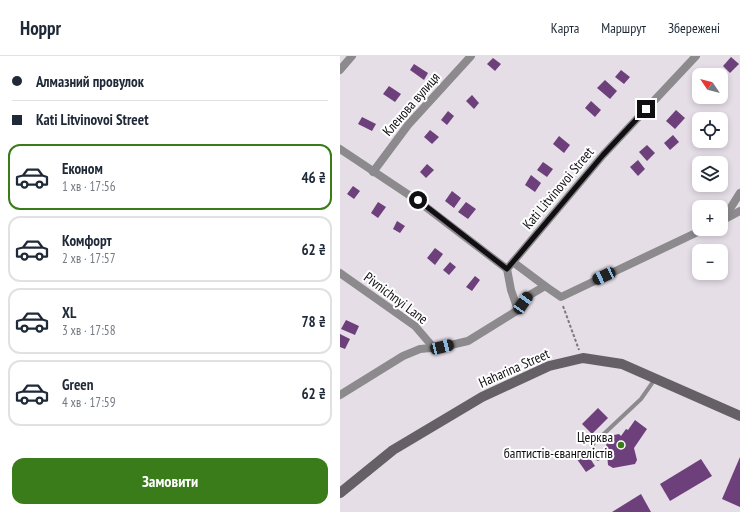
<!DOCTYPE html>
<html lang="uk">
<meta charset="utf-8">
<style>
:root{--surface:#fff;--page:#f2f2f3;--text:#1f2937;--muted:#747a83;--line:#e0e1e3;--accent:#3a7b1a}
body{margin:0;font-family:"PT Sans Narrow",sans-serif;background:var(--page);color:var(--text);height:100vh;display:flex;flex-direction:column;font-size:15px;white-space:nowrap}
*{box-sizing:border-box;margin:0}
p{font-size:13px;color:var(--muted)}
.icon{flex:none;width:22px;height:22px;fill:none;stroke:currentColor;stroke-width:2;stroke-linecap:round;stroke-linejoin:round}
.map{position:relative;flex:1;overflow:hidden}
.drawer{display:flex;flex-direction:column;background:var(--surface);width:340px}
.drawer>*{flex:none}
.banner{display:grid;align-content:center;height:88px;padding:0 12px;background:var(--surface)}
.needle{width:26px;rotate:305deg}
.controls{position:absolute;left:352px;top:12px;display:grid;gap:8px}
.controls a{display:grid;place-items:center;width:36px;height:36px;border-radius:8px;background:var(--surface);box-shadow:0 2px 6px #0003;font-size:20px}
.end{position:absolute;width:18px;height:18px;margin:-9px;border:5px solid #110f12;background:#fff;box-shadow:0 0 0 2px #fff}
.from{border-radius:50%}
.car{position:absolute;width:12px;height:24px;margin:-12px -6px;border-radius:5px;box-shadow:0 0 3px 1px #0007;background:linear-gradient(#222 24%,#8ab4d8 0 40%,#222 0 76%,#8ab4d8 0 86%,#222 0)}
.banner b{display:flex;align-items:center;gap:14px;height:38px;font-size:15px}
.banner b+b{border-top:1px solid var(--line)}
.banner i{width:10px;height:10px;background:var(--text)}
ul{padding:0;list-style:none}
li{display:flex;align-items:center;gap:12px;height:66px;margin:0 8px 6px;padding:0 4px;border:2px solid var(--line);border-radius:12px}
li div{flex:1}
li b{display:block;font-size:15px}
li em{font-style:normal;font-weight:600}
li.on{border-color:var(--accent)}
li>.icon{width:36px;height:36px;stroke-width:1.5}
.button{display:flex;gap:8px;margin-top:auto;padding:8px 12px}
.button a{flex:1;height:46px;border-radius:12px;background:var(--accent);color:#fff;font-size:16px;font-weight:600;line-height:46px;text-align:center}
header{display:flex;align-items:center;gap:24px;box-sizing:border-box;height:56px;padding:0 20px;background:var(--surface);border-bottom:1px solid var(--line)}
header strong{font-size:19px}
nav{display:flex;gap:22px;margin-inline-start:auto;font-size:14px}
main{display:flex;flex:1;min-height:0}
.map>svg:first-child{display:block}
.building{fill:#6d407b}
.lines{fill:none;stroke-linecap:round;stroke-linejoin:round}
.path{stroke:#7c787e;stroke-width:2;stroke-dasharray:3 2;stroke-linecap:butt}
.lane{stroke:#8c8a8d;stroke-width:4}
.street{stroke:#8c8a8d;stroke-width:8}
.secondary{stroke:#656066;stroke-width:10}
.route{stroke:#110f12;stroke-width:5}
.poi-dot{fill:#3a7b1a;stroke:#fff;stroke-width:1.5}
.labels{text-anchor:middle;stroke-width:4;stroke-linejoin:round;paint-order:stroke}
.street-label{font-size:14px;fill:#110f12;stroke:#fff}
.poi-label{font-size:14px;fill:#110f12;stroke:#fff;text-anchor:end}
</style>
<header>
<strong>Hoppr</strong>
<nav><a>Карта</a><a>Маршрут</a><a>Збережені</a></nav>
</header>
<main>
<section class="drawer">
<div class="banner">
<b><i class="from"></i>Алмазний провулок</b>
<b><i></i>Kati Litvinovoi Street</b>
</div>
<ul>
<li class="on"><svg class="icon" aria-label="car" viewBox="0 0 24 24"><path d="M5 17H2v-5l4-1 3-4h7l3 4 3 1v5h-3M9 17h6M6 11h13"/><circle cx="7" cy="17" r="2"/><circle cx="17" cy="17" r="2"/></svg><div><b>Економ</b><p>1 хв · 17:56</p></div><em>46 ₴</em></li>
<li><svg class="icon" aria-label="car" viewBox="0 0 24 24"><path d="M5 17H2v-5l4-1 3-4h7l3 4 3 1v5h-3M9 17h6M6 11h13"/><circle cx="7" cy="17" r="2"/><circle cx="17" cy="17" r="2"/></svg><div><b>Комфорт</b><p>2 хв · 17:57</p></div><em>62 ₴</em></li>
<li><svg class="icon" aria-label="car" viewBox="0 0 24 24"><path d="M5 17H2v-5l4-1 3-4h7l3 4 3 1v5h-3M9 17h6M6 11h13"/><circle cx="7" cy="17" r="2"/><circle cx="17" cy="17" r="2"/></svg><div><b>XL</b><p>3 хв · 17:58</p></div><em>78 ₴</em></li>
<li><svg class="icon" aria-label="car" viewBox="0 0 24 24"><path d="M5 17H2v-5l4-1 3-4h7l3 4 3 1v5h-3M9 17h6M6 11h13"/><circle cx="7" cy="17" r="2"/><circle cx="17" cy="17" r="2"/></svg><div><b>Green</b><p>4 хв · 17:59</p></div><em>62 ₴</em></li>
</ul>
<div class="button"><a>Замовити</a></div>
</section>
<div class="map">
<svg width="400" height="456" viewBox="0 0 400 456">
<rect width="100%" height="100%" fill="#e5dee7"/>
<g class="building">
<polygon points="391,1 399,8 390,17 383,10"/>
<polygon points="153,2 161,8 155,15 147,8"/>
<polygon points="74,8 88,17 84,24 70,14"/>
<polygon points="281,14 290,21 284,28 275,21"/>
<polygon points="265,24 277,35 270,43 257,32"/>
<polygon points="49,30 61,38 55,46 43,38"/>
<polygon points="132,39 139,47 134,53 126,45"/>
<polygon points="251,45 261,54 255,61 245,52"/>
<polygon points="336,54 345,62 335,73 326,65"/>
<polygon points="108,55 114,60 107,69 101,64"/>
<polygon points="22,61 36,68 32,75 18,68"/>
<polygon points="90,74 99,81 92,88 84,81"/>
<polygon points="333,79 339,86 330,94 324,87"/>
<polygon points="219,80 230,89 224,97 213,88"/>
<polygon points="307,89 315,97 307,105 299,96"/>
<polygon points="298,104 305,113 298,120 290,111"/>
<polygon points="203,106 213,113 207,121 197,114"/>
<polygon points="87,108 94,114 86,122 80,116"/>
<polygon points="191,119 201,127 195,136 185,129"/>
<polygon points="13,130 20,135 14,143 7,138"/>
<polygon points="112,135 121,142 114,152 105,145"/>
<polygon points="38,146 46,151 38,162 31,157"/>
<polygon points="126,146 136,153 128,163 118,156"/>
<polygon points="57,165 65,170 60,177 53,173"/>
<polygon points="95,192 103,198 95,209 87,202"/>
<polygon points="110,206 116,211 109,219 103,214"/>
<polygon points="135,220 140,224 132,235 126,231"/>
<polygon points="6,264 19,270 15,279 1,273"/>
<polygon points="0,278 10,283 5,293 0,291"/>
<polygon points="258,352 268,362 252,378 242,368"/>
<polygon points="295,364 307,373 294,392 297,404 295,408 273,412 268,409 266,385 269,380 279,378 281,380 286,373 288,374"/>
<polygon points="244,393 255,410 246,416 234,399"/>
<polygon points="400,401 400,451 382,443"/>
<polygon points="361,403 372,420 330,445 320,428"/>
<polygon points="301,438 311,456 272,456"/>
</g>
<g class="lines">
<polyline class="path" points="223,250 239,294"/>
<polyline class="lane" points="258,403 252,389 301,343 315,323"/>
<g class="street">
<polyline points="0,14 12,0"/>
<polyline points="0,93 78,145 167,213 171,234 178,254"/>
<polyline points="33,116 68,69 131,0"/>
<polyline points="385,163 400,155"/>
<polyline points="383,164 400,137"/>
<polyline points="173,206 205,230"/>
<polyline points="167,213 263,99 356,0"/>
<polyline points="0,217 75,270 93,291"/>
<polyline points="0,339 63,300 80,293 102,291 128,285 178,254 188,240 205,230 221,241 364,173"/>
</g>
<polyline class="secondary" points="0,437 53,394 142,341 209,310 243,302 282,308 400,360"/>
</g>
<g class="lines">
<polyline class="route" points="78,144 167,213 263,99 306,53"/>
</g>
<circle class="poi-dot" cx="281" cy="389" r="4"/>
<g class="labels">
<g class="street-label">
<text transform="translate(71 48) rotate(-49)" y="5">Кленова вулиця</text>
<text transform="translate(218 132) rotate(-50)" y="5">Kati Litvinovoi Street</text>
<text transform="translate(56 242) rotate(37)" y="5">Pivnichnyi Lane</text>
<text transform="translate(174 312) rotate(-24)" y="5">Haharina Street</text>
</g>
<g class="poi-label">
<text x="273" y="386">Церква<tspan x="273" dy="16">баптистів-євангелістів</tspan></text>
</g>
</g>
</svg>
<div class="controls">
<a><svg class="needle" viewBox="-14 -14 28 28"><path d="M0-13l5 13h-10z" fill="#e53935"/><path d="M0 13l5-13h-10z" fill="#747a83"/></svg></a>
<a><svg class="icon" aria-label="locate" viewBox="0 0 24 24"><circle cx="12" cy="12" r="6"/><path d="M12 2v4M12 18v4M2 12h4M18 12h4"/></svg></a>
<a><svg class="icon" aria-label="layers" viewBox="0 0 24 24"><path d="M12 4l9 5-9 5-9-5zM3 14l9 5 9-5"/></svg></a>
<a>+</a>
<a>−</a>
</div>
<i class="end from" style="left:78px;top:144px"></i>
<i class="end" style="left:306px;top:53px"></i>
<i class="car" style="left:264px;top:220px;rotate:245deg"></i>
<i class="car" style="left:183px;top:247px;rotate:35deg"></i>
<i class="car" style="left:102px;top:291px;rotate:76deg"></i>
</div>
</main>
